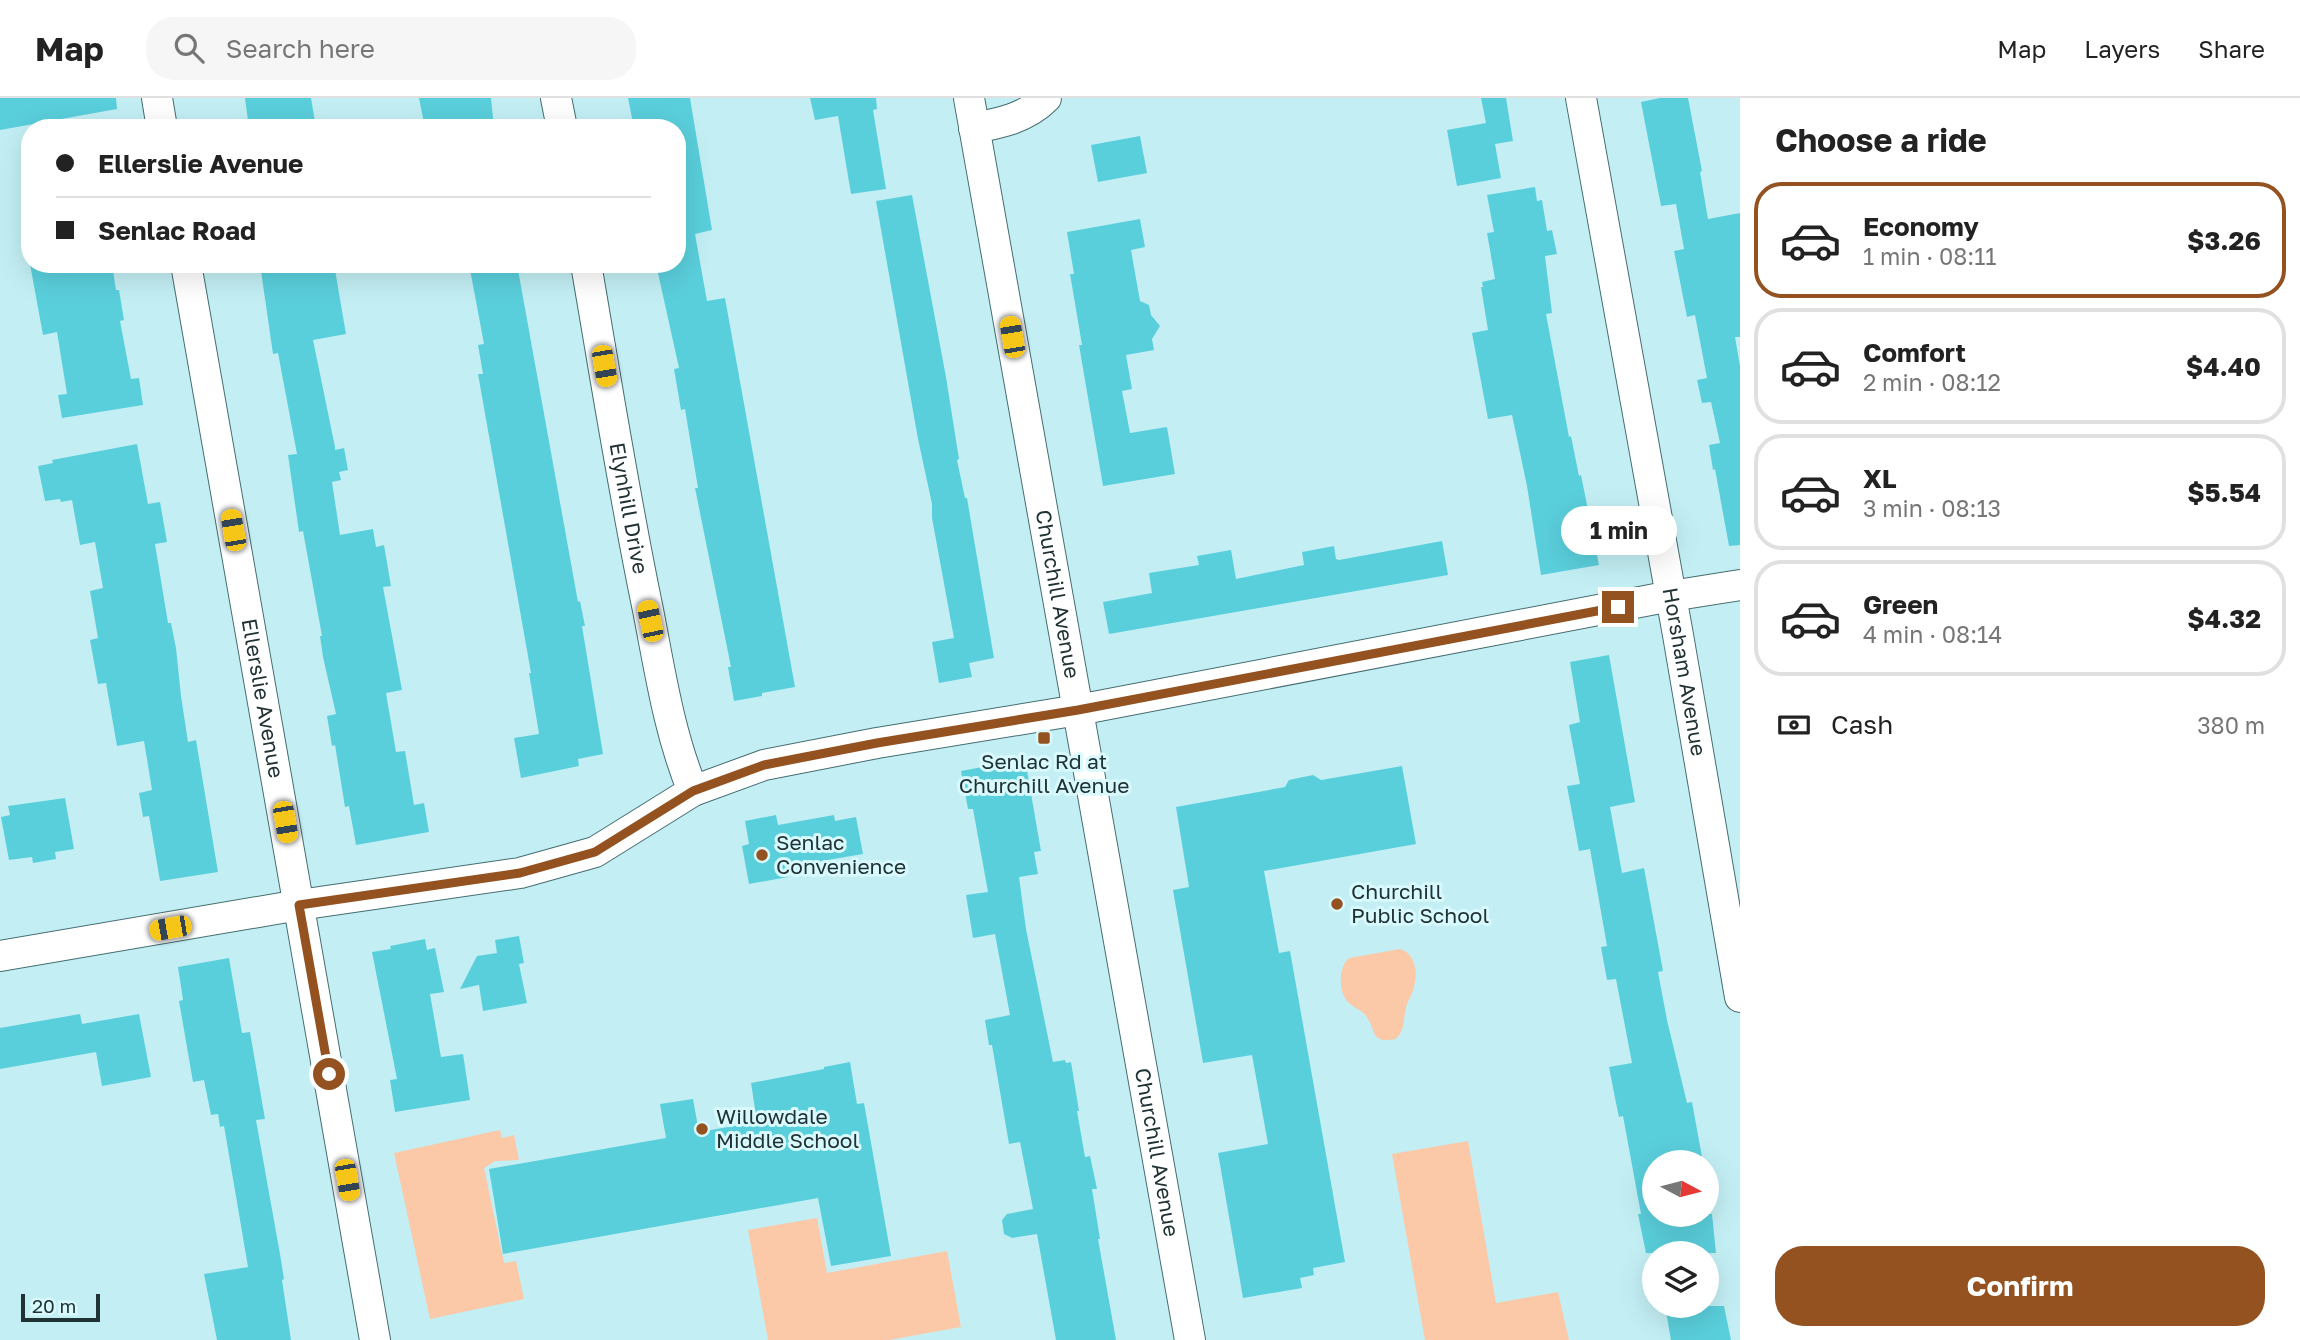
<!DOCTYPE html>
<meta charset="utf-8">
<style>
:root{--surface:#fff;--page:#f6f6f6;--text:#222;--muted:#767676;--line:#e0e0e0;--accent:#945220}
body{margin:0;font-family:"Golos Text",sans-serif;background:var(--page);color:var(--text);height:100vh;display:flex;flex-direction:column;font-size:26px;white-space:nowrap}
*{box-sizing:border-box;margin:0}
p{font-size:23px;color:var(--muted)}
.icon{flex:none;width:38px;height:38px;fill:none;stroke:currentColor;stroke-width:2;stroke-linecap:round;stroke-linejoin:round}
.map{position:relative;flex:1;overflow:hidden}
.details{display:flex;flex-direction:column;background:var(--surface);width:560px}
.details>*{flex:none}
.top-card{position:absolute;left:21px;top:21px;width:665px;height:154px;border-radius:28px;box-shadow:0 7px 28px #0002;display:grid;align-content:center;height:154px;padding:0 35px;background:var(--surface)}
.needle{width:46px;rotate:97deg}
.buttons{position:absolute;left:1642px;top:1052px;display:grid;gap:14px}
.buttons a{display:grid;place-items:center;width:77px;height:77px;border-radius:50%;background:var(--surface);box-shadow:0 7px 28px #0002;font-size:35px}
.scale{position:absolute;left:21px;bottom:18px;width:79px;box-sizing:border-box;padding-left:7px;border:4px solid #213234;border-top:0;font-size:19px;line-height:24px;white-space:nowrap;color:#213234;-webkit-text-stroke:5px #d8faff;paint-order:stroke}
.end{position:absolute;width:32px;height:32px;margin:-16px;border:9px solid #945220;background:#fff;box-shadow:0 0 0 4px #fff}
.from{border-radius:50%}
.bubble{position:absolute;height:49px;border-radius:24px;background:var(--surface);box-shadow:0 7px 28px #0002;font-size:23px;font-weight:700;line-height:49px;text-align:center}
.car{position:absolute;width:21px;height:42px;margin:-21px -10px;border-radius:9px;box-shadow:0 0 5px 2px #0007;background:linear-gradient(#f5c518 24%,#345 0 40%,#f5c518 0 76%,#345 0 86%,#f5c518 0)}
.top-card b{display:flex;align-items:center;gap:24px;height:66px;font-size:26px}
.top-card b+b{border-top:2px solid var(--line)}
.top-card i{width:18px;height:18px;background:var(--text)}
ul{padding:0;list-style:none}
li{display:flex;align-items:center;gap:21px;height:116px;margin:0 14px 10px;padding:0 21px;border:4px solid var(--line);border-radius:28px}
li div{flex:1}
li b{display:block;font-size:26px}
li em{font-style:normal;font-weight:700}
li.current{border-color:var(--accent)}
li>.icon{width:63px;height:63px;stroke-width:1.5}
h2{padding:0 35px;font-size:32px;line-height:84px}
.pay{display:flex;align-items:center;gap:18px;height:77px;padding:0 35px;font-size:26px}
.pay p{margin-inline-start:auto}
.cta{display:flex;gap:14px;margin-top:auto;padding:14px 35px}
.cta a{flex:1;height:80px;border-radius:28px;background:var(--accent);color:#fff;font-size:28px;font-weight:700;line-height:80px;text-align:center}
header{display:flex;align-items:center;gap:42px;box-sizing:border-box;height:98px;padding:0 35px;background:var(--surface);border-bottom:2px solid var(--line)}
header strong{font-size:33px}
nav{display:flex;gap:38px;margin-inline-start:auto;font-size:24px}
.search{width:490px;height:63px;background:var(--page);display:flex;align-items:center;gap:18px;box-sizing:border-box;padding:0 24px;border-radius:28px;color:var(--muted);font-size:26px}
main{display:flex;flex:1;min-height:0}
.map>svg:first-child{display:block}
.green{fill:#fbc8a8}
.building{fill:#5acfdc}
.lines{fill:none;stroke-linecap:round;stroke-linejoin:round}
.minor-casing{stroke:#456d71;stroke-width:32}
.minor{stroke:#fff;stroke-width:30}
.route{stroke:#945220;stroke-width:9}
.poi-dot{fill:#945220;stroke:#d8faff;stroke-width:2.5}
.labels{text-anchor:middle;stroke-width:6;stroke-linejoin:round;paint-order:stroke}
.street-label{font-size:21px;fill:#213234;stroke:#d8faff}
.poi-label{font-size:21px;fill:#213234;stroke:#d8faff;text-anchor:start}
</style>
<header>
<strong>Map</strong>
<div class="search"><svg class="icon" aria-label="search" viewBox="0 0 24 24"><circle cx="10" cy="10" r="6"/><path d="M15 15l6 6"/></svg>Search here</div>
<nav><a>Map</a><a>Layers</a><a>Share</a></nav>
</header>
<main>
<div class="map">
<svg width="1740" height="1242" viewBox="0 0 1740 1242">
<rect width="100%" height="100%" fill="#c3eff4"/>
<g class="green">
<path d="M1400 851C1418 856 1418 880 1412 895 1410 900 1407 904 1406 910 1403 922 1405 932 1396 941 1369 946 1377 932 1366 918 1362 912 1354 910 1349 905 1338 895 1338 869 1349 860Z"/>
<polygon points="500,1032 502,1040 514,1037 519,1062 495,1063 484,1070 504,1165 516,1163 524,1201 430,1221 394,1055"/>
<polygon points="1468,1043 1496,1205 1558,1194 1569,1242 1425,1242 1392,1056"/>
<polygon points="817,1120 827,1175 947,1153 961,1229 889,1242 768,1242 748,1132"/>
</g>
<g class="building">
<polygon points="0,0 116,0 117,11 0,32"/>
<polygon points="245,0 311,0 316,30 249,30"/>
<polygon points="419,0 491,0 494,30 425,30"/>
<polygon points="628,0 690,0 712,132 695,136 707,203 725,200 795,589 762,595 762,598 734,603 728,569 731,569 695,390 698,390 685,311 681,312 674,271 679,270 656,166 677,166 677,30 634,30"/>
<polygon points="810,0 876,0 877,11 873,12 886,91 851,96 838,18 815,22"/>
<polygon points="1481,0 1506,0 1513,43 1495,46 1501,80 1457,88 1447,32 1486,25"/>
<polygon points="1660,0 1688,0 1702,73 1700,74 1708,121 1740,115 1740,239 1735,239 1740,268 1740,447 1729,448 1715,371 1713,372 1709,347 1720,345 1711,304 1702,305 1697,282 1707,280 1695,217 1687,219 1674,153 1684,151 1676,106 1661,108 1641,4"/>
<polygon points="1140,38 1147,75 1098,84 1091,47"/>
<polygon points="1535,89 1537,103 1542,102 1547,133 1552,132 1557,156 1545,158 1552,215 1546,216 1569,339 1571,338 1579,378 1581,377 1599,467 1541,477 1527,388 1512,317 1488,321 1472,235 1488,232 1481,189 1483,189 1482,184 1495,181 1487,135 1494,134 1487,97"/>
<polygon points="912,97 946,279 959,361 957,362 965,400 967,400 994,560 969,565 972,579 939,585 932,544 954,540 932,420 932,406 918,341 876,103"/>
<polygon points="1140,121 1145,149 1131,152 1140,203 1149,207 1151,217 1160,228 1152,241 1154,252 1126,257 1132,291 1122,293 1130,335 1167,329 1175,376 1103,388 1079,247 1082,247 1070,176 1074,176 1067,134"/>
<polygon points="30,166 112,166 116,192 119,192 124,222 120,223 131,281 139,280 143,307 62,320 58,297 67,296 57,234 43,237"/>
<polygon points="260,166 334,166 346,236 313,242 335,349 335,352 344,350 348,372 339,374 341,382 332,384 340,437 373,431 376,449 384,447 391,488 383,489 402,592 386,595 396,654 405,653 414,707 424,705 429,734 356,747 349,708 345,709 335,647 332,648 327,618 336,616 323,559 320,538 322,538 303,433 299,434 288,357 297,356 278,255 273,256"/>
<polygon points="469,166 517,166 578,504 580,503 585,528 582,528 603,656 578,661 579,668 521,680 514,640 539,636 529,575 531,575 478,276 483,276 478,247 484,246"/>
<polygon points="137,346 148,406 160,404 167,444 155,446 168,525 171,525 176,550 181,598 188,644 196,642 218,774 160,783 149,718 143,719 139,695 152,692 144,643 117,648 106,585 98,586 90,542 98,540 90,493 103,490 95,444 80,447 72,402 61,404 60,401 45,403 38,368 53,365 52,362"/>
<polygon points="1442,443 1448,477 1109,536 1103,504 1152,495 1149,475 1199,467 1197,458 1231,452 1236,481 1304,467 1302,454 1334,448 1336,461 1339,462"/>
<polygon points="1609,557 1635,704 1610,709 1622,775 1644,770 1663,873 1658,874 1667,922 1687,1005 1692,1004 1702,1059 1678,1064 1654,1064 1654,1116 1712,1116 1716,1155 1646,1155 1638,1116 1641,1116 1623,1018 1619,1019 1616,1005 1609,969 1632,965 1616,881 1607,882 1601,849 1607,848 1590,751 1579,753 1567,688 1580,686 1569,627 1580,624 1570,564"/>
<polygon points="1025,661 1041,753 1034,754 1038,776 1019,779 1026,831 1053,964 1065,962 1066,965 1071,964 1079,1013 1077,1013 1085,1059 1090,1058 1097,1091 1092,1091 1100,1141 1098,1141 1116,1242 1056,1242 1037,1136 1012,1140 1004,1136 1002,1122 1007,1116 1033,1111 1020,1044 1009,1046 992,947 989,947 985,922 1010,917 995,836 973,840 966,797 988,794 973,711 968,711 961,673"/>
<polygon points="1402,668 1416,746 1264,773 1279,855 1290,853 1345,1164 1313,1170 1314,1177 1300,1180 1302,1190 1243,1200 1218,1055 1268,1046 1252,957 1203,965 1173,792 1189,789 1176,709 1285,689 1289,682 1313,677 1321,682"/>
<polygon points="65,700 74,751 55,754 56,761 33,765 32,759 9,762 1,719 10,717 8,708"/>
<polygon points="776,717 778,727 834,717 835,723 856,719 863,756 786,769 788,779 749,786 742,748 749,746 745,723"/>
<polygon points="519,838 524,865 519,866 527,905 483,913 479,887 460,891 477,858 497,855 495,842"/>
<polygon points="425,841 427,852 435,850 444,894 430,896 441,959 463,956 470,1002 395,1014 390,982 397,981 372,854 391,851 390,848"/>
<polygon points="229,860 242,935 250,934 265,1021 256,1022 280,1156 284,1181 282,1182 291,1242 217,1242 204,1176 248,1169 224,1028 220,1029 218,1016 211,1017 204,982 193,984 179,903 183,902 178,869"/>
<polygon points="80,916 82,926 139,916 151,979 102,988 96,954 0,971 0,930"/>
<polygon points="850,964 857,1006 864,1005 891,1158 831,1168 818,1100 503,1156 489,1071 666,1040 660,1006 693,1001 699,1034 757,1024 751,985 824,971 824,969"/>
<polygon points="1665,1208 1724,1208 1731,1242 1671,1242"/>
</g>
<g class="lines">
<g class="minor-casing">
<g id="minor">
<polyline points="157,0 162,30"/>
<polyline points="556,0 562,30"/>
<path id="s1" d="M969 0 1190 1242"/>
<path id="s2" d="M1581 0 1678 537 1740 899"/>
<path d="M974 30C1001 25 1026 20 1046 0"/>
<path id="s3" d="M186 166 375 1242"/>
<path id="s4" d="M586 166C606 282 624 397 648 512 660 573 669 635 693 693"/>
<polyline points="0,858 299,807 520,775 595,754 693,693 764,667 877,645 1078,612 1671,498 1740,487"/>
</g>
</g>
<use href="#minor" class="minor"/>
</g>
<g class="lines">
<polyline class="route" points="329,976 299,807 520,775 595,754 693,693 764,667 877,645 1078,612 1618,509"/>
</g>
<g class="poi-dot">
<rect x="1037" y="633" width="14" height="14" rx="3.5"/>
<circle cx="762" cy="757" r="7"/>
<circle cx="1337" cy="806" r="7"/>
<circle cx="702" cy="1031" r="7"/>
</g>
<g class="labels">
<g class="street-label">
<text dy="7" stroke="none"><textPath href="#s4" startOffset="248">Elynhill Drive</textPath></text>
<text dy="7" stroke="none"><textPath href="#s1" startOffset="504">Churchill Avenue</textPath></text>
<text dy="7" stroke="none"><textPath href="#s2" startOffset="583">Horsham Avenue</textPath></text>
<text dy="7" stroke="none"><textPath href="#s3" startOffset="441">Ellerslie Avenue</textPath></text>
<text dy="7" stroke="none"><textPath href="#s1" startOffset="1071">Churchill Avenue</textPath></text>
</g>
<g class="poi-label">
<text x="1044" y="671" text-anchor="middle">Senlac Rd at<tspan x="1044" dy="24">Churchill Avenue</tspan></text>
<text x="776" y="752">Senlac<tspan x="776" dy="24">Convenience</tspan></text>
<text x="1351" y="801">Churchill<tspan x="1351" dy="24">Public School</tspan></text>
<text x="716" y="1026">Willowdale<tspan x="716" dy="24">Middle School</tspan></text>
</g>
</g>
</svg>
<div class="buttons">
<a><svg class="needle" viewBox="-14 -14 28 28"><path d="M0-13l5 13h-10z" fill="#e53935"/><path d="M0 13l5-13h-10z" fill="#767676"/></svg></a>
<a><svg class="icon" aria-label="layers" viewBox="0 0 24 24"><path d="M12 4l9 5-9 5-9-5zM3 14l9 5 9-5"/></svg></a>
</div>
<div class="scale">20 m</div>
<i class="end from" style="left:329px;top:976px"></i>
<i class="end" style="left:1618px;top:509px"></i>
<div class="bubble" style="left:1561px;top:408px;width:116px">1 min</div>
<i class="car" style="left:1012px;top:239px;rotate:350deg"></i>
<i class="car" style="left:604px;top:268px;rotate:170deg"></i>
<i class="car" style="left:233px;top:432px;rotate:350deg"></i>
<i class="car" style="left:650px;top:523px;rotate:348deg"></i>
<i class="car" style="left:285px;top:724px;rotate:170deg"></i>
<i class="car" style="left:170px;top:830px;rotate:260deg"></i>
<i class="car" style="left:347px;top:1082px;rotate:170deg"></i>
<div class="top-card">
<b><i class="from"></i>Ellerslie Avenue</b>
<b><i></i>Senlac Road</b>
</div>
</div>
<section class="details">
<h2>Choose a ride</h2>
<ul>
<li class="current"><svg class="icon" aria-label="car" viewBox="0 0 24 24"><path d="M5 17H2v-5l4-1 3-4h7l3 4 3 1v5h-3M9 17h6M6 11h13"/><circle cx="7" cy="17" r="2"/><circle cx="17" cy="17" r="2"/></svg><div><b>Economy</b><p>1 min · 08:11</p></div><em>$3.26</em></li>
<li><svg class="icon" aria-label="car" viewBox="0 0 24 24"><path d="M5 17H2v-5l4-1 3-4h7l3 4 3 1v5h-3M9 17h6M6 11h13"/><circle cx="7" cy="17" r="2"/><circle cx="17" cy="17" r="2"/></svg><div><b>Comfort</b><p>2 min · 08:12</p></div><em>$4.40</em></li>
<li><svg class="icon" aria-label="car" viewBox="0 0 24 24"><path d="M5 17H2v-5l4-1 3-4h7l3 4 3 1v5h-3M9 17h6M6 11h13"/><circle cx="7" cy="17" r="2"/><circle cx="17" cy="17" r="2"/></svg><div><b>XL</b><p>3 min · 08:13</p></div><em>$5.54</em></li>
<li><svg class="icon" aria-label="car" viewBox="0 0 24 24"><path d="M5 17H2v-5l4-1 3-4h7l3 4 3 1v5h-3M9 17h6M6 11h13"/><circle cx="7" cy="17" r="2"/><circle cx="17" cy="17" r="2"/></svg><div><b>Green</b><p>4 min · 08:14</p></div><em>$4.32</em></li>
</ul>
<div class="pay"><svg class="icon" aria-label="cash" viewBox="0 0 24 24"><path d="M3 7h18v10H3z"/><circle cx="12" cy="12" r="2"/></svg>Cash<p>380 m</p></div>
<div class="cta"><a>Confirm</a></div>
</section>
</main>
